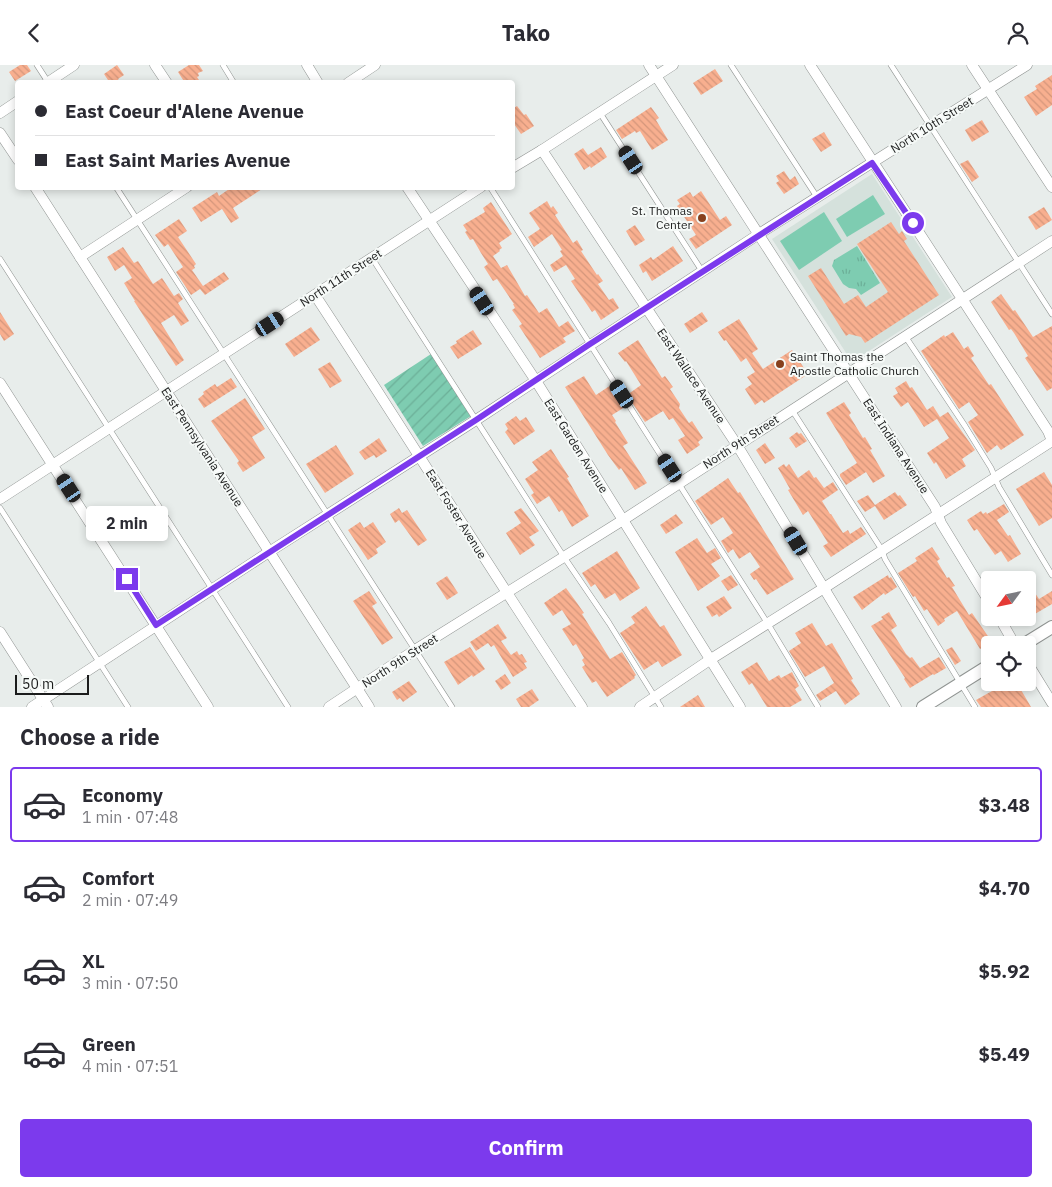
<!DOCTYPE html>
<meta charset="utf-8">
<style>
:root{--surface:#fff;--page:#f7f7f7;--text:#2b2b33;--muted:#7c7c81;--line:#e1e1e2;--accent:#7c3aed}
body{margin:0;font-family:"IBM Plex Sans",sans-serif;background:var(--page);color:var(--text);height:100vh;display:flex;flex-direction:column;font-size:19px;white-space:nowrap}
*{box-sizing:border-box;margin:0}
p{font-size:16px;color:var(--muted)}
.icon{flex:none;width:28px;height:28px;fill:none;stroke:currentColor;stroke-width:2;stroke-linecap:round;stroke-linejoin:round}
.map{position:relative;height:642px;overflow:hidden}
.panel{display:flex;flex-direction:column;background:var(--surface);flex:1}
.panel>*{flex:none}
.banner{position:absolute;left:15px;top:15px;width:500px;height:110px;border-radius:5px;box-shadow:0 2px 8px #0003;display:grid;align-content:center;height:110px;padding:0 20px;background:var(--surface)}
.needle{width:32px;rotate:237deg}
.tools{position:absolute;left:981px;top:506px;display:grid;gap:10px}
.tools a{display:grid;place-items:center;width:55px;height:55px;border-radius:5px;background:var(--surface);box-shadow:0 2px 8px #0003;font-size:25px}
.scale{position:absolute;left:15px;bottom:12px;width:74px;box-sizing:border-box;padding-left:5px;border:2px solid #1b1c1c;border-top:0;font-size:14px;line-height:18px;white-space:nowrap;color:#1b1c1c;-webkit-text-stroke:4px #f6faf8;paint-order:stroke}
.end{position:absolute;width:22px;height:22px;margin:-11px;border:6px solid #7c3aed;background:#fff;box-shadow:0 0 0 2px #fff}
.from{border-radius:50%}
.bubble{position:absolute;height:35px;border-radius:5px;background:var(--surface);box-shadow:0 2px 8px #0003;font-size:16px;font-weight:700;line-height:35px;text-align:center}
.car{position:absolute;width:15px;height:30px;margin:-15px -8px;border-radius:6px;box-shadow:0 0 4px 1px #0007;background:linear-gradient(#222 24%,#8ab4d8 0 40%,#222 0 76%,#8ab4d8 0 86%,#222 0)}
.banner b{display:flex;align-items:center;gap:18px;height:48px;font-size:19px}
.banner b+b{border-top:1px solid var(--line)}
.banner i{width:12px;height:12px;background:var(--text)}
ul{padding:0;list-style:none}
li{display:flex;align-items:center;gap:15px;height:75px;margin:0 10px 8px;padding:0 10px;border:2px solid transparent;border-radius:5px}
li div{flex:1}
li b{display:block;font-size:19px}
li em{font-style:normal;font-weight:700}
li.on{border-color:var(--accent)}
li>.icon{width:45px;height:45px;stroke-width:1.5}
h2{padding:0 20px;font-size:22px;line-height:60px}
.action{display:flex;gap:10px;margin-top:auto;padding:10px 20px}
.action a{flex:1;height:58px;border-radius:5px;background:var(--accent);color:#fff;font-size:20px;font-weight:700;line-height:58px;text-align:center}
header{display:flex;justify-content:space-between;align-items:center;height:65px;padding:0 20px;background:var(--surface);font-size:22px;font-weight:700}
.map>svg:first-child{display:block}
.built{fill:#d5e1dc}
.grass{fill:#7eccb1}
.park{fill:url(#park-tufts)}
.garden{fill:url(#garden-furrows)}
.building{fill:url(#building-back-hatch)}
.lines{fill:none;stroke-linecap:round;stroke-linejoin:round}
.service-casing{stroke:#909492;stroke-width:6}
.minor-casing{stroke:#909492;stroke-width:11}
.tertiary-casing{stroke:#909492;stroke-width:14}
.service{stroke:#fff;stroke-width:5}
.minor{stroke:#fff;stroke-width:10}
.tertiary{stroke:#fff;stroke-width:12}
.route{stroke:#7c3aed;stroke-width:6}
.poi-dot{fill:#87401d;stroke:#f6faf8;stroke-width:2}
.labels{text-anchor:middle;stroke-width:4;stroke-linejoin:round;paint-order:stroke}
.street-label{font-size:12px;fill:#1b1c1c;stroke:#f6faf8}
.poi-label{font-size:12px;fill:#1b1c1c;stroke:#f6faf8;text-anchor:end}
</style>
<header><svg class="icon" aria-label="back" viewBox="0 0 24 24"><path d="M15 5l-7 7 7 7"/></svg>Tako<svg class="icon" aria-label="person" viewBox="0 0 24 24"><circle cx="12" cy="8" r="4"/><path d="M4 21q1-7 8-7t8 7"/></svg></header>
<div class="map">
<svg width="1052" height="642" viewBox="0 0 1052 642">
<defs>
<pattern id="park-tufts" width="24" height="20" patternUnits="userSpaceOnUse" patternTransform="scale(1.25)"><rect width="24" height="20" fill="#7eccb1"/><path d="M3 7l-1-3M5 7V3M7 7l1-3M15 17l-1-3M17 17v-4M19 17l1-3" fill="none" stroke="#6caf98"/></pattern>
<pattern id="garden-furrows" width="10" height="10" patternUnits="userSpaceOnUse" patternTransform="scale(1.25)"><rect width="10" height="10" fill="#7eccb1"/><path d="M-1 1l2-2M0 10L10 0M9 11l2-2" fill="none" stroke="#6caf98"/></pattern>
<pattern id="building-back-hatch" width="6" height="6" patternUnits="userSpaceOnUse" patternTransform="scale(1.25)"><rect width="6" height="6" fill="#f8af8f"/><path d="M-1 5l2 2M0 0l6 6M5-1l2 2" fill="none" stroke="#d4967b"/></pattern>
</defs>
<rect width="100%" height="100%" fill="#e8edeb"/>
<polygon class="built" points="872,109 952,232 852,297 772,174"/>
<g class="grass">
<polygon points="873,130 885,149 847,172 836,154"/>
<polygon points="824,147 842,176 799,205 780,176"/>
</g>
<polygon class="park" points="857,181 880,218 861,230 856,224 849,223 843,219 832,201 834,195"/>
<polygon class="garden" points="431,289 471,351 423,381 384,320"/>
<g class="building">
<polygon points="20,0 27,0 31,6 15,16 9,7"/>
<polygon points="117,0 124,10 118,14 120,18 110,18 104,9"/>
<polygon points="189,0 199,0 203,6 198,8 199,11 197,12 201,18 185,18 178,7"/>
<polygon points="715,4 723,16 701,30 693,18"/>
<polygon points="1052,10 1052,40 1036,51 1024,32 1037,24 1035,21"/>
<polygon points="517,41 524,50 526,49 534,61 521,69 512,56 512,44"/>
<polygon points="651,42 659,53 656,55 668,75 652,85 640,66 636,68 635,66 622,74 616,65"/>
<polygon points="982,55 989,67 972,77 965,65"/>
<polygon points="824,67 832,80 821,87 812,74"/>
<polygon points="601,82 607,92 591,103 590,101 584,105 574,89 583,83 588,90"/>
<polygon points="968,95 979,112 972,117 960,99"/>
<polygon points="784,106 790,115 795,111 799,119 784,129 776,118 779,116 776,111"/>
<polygon points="232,122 265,122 233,143 239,153 231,158 222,144 201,157 192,143 217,127 219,131"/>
<polygon points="701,126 720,155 726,151 732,160 696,184 689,174 696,170 677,141 680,139 677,135 690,127 693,132"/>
<polygon points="547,136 551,143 553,141 558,148 555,150 573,178 577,175 583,185 581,186 597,210 598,209 603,216 598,219 609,235 613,233 619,243 601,255 595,245 592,247 571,216 575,214 566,200 554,207 550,200 563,191 560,186 562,185 552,169 534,182 528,172 540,164 529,148"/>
<polygon points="491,137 512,169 499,178 502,183 499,185 500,186 493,191 501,203 507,200 525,231 527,230 539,248 547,243 559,262 568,256 575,266 563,273 566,277 540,293 519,261 522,259 512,245 515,243 513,239 514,239 497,214 493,216 484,202 488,199 481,188 473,174 470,175 465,167 467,166 463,160 485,147 483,143"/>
<polygon points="1044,142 1052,155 1036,165 1028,152"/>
<polygon points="179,154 187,166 178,172 196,199 194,201 195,203 192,205 203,221 224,207 229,214 205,230 200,224 191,230 176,207 183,202 168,179 164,182 155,170"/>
<polygon points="891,157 899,169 902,166 907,174 904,176 939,230 865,278 861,272 849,269 846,271 808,211 821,203 844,239 858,230 866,242 888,227 857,179"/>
<polygon points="635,160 645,175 635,181 626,166"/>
<polygon points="673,181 683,196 652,216 646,206 643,208 639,200 651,192 653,195"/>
<polygon points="123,182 134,198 138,196 153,219 162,213 174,231 179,228 183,234 178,238 189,256 181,261 174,250 161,258 184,295 176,301 134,236 135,236 124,218 132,213 124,200 115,206 107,192"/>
<polygon points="1001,229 1013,246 1015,245 1033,272 1052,261 1052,323 1047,326 1025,293 1028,291 1014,268 1011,264 1009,265 991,237"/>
<polygon points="0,247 14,269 4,276 0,269"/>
<polygon points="702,247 708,256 690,268 684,259"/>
<polygon points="739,254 758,284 752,288 763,304 792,285 808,309 764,338 762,335 755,340 745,324 752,319 747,312 755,307 746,293 741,297 726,275 724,276 718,267"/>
<polygon points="311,262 320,275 294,292 285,279"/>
<polygon points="473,265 482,279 458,294 450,282 457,278 456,276"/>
<polygon points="953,267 964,284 968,281 974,291 971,293 989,320 991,319 1024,370 1001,385 997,380 987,388 968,357 978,350 969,337 959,344 921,286 944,270 945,272"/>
<polygon points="638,275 662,313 665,311 673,322 670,324 680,339 679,343 689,358 692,356 703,373 698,377 700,380 687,389 678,375 685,371 673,353 669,355 663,346 645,357 627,330 641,320 626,296 625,297 618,288"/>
<polygon points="330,297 342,316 330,323 318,304"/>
<polygon points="584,311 596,330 611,320 625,342 612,350 616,356 615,357 628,378 623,381 647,418 635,425 621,403 619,405 608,390 565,322"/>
<polygon points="231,313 237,322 204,343 198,334 204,329 203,327 215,319 217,322"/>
<polygon points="906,316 910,323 912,322 927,345 933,341 940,352 948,347 975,385 962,394 966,401 946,414 936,397 934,399 927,388 949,373 937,354 924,362 908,337 901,342 893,331 898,328 895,323"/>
<polygon points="245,333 265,364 252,372 265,393 243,407 237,398 239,396 211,356"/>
<polygon points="844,337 851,348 849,350 863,373 865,372 872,384 870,385 885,411 873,418 866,407 846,420 840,411 840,409 857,398 826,348"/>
<polygon points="516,351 520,356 526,352 535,366 514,380 505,367 508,364 505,359"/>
<polygon points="797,367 799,369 801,368 807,376 796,383 789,373"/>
<polygon points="379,373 387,386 376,393 374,390 365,395 359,387"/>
<polygon points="765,378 775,393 765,399 756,385"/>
<polygon points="336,380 354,409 325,428 306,399"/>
<polygon points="551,384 569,412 567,413 589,451 572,462 562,445 559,447 549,431 537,439 531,430 534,428 525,414 538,405 532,397"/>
<polygon points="784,399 786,402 789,399 798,413 809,405 814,413 816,412 824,423 833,417 838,425 822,436 830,449 831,449 843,468 848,465 850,469 861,462 866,469 831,492 823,481 828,478 808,446 803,450 788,425 790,424 778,403"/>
<polygon points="1044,407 1052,420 1052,453 1039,461 1016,424"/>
<polygon points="728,413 738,428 740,427 794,514 767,530 756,514 754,515 750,509 760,502 750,487 739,494 733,484 728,488 721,476 733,468 723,452 711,460 695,436"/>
<polygon points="895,427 898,431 900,430 907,440 884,455 875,441 865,447 857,436 868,430 875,440"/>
<polygon points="1004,439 1009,447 997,455 1008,471 1010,470 1021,489 1008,497 1001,486 995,490 977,464 974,466 967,455 981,446 983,449 986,447 987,449"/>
<polygon points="399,443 402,448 407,445 427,475 418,481 399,455 395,458 390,449"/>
<polygon points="521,443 539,466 529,472 535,480 520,490 506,468 521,458 514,447"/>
<polygon points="676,449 683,458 666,469 660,460"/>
<polygon points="360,457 364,463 373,457 386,477 376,484 378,488 368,495 348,465"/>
<polygon points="697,473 707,488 715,483 721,493 711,499 720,511 698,526 675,487"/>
<polygon points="932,482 940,494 937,496 947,513 949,512 955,521 952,522 969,550 972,548 992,577 980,584 957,546 944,554 945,556 938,561 927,544 924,546 915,531 913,532 898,508 917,496 915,493"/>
<polygon points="617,486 640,523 620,536 615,528 605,534 595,519 591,522 582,508"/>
<polygon points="731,510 738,520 728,526 721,516"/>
<polygon points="888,510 889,513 891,512 897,522 885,530 884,528 862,545 853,532"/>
<polygon points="447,511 458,528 447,535 436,518"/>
<polygon points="566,523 577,538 584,548 582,549 610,594 622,587 636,610 634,612 635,613 607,632 596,616 592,618 582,602 585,600 582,595 584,593 576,579 573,581 562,564 571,559 562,545 553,551 544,538"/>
<polygon points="1033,525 1039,534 1052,526 1052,539 1028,553 1028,528"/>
<polygon points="369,526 377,538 372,541 393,573 382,580 353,536"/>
<polygon points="724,531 732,543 719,552 717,549 712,552 706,542"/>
<polygon points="646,541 660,562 664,560 682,590 662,602 658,596 644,605 620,568 635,558 631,552"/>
<polygon points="889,547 897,561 891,565 906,589 910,593 912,592 920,603 939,592 946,603 934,610 933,609 910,623 904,614 905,613 871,561 883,554 881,552"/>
<polygon points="812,558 826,581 832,578 853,614 851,615 860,629 845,640 836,626 820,636 816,630 834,618 824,601 805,612 789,586 801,578 795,568"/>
<polygon points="498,559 507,573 501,576 511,590 517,586 519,590 522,589 527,597 524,598 527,603 513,612 494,580 491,582 488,578 476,586 470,577"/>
<polygon points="470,582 485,604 473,612 472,610 458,620 444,597"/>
<polygon points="952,582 961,596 955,600 946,585"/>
<polygon points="757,597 769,616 779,610 781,613 792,607 799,621 795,624 802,635 790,642 767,642 752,618 749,620 741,607"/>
<polygon points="505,609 511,618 501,625 495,616"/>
<polygon points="409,616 417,627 403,637 400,633 397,635 392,627"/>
<polygon points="999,618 1017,618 1031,642 981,642 976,635 992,626 990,623"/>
<polygon points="532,624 539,635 529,642 521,642 516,634"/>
<polygon points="698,630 705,642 680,642"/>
</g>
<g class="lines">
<g class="service-casing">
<g id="service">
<polyline points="37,0 48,17"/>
<polyline points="223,0 234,18"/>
<polyline points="731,0 817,132"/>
<polyline points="891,0 1052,249"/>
<polyline points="600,48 702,206"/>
<polyline points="116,122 452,642"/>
<polyline points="490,122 768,559 818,642"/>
<polyline points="372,193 564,492 609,558 661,642"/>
<polyline points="0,194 288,642"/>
<polyline points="905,271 965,361 991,403 999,422 1052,510"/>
<polyline points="792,345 882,485 885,494 975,642"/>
<polyline points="0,443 128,642"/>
</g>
</g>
<g class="minor-casing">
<g id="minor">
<polyline points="155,0 167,18"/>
<polyline points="307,0 318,18"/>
<polyline points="649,0 935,442 941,458 990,538"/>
<polyline points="810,0 1048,366 1052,376"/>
<polyline points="972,0 1052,122"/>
<polyline points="47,18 74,0"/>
<polyline points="348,18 375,0"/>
<polyline points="0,48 18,36"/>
<polyline points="0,68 18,95"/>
<polyline points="542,85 737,380 896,642"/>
<polyline points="512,103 542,85 673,0"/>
<polyline points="35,122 369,642"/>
<polyline points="407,122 536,316 740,642"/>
<polyline points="80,192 187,122"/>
<path d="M315 230C405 367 491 506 582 642"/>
<polyline points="0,318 208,642"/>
<polyline points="0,434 481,122"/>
<polyline points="999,552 1015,580"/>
<polyline points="0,567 48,642"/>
<polyline points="1028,599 1052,638"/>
<polyline points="32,642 269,487 476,355 759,169 1027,0"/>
<polyline points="329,642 415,585 623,455 1052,176"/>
<polyline points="640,642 711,594 824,523 1052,376"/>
</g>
</g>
<g class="tertiary-casing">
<g id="tertiary">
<polyline points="1023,580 1052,562"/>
<polyline points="923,642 990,600"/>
</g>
</g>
<use href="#service" class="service"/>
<use href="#minor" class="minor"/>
<use href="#tertiary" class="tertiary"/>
</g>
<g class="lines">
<polyline class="route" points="127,514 156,560 476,355 590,279 872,98 913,158"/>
</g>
<g class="poi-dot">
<circle cx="702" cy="153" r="5"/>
<circle cx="780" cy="299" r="5"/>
</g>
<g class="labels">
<g class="street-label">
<text transform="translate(932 60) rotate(-32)" y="4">North 10th Street</text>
<text transform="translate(341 213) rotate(-33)" y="4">North 11th Street</text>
<text transform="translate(691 311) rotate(56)" y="4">East Wallace Avenue</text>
<text transform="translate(741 377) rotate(-33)" y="4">North 9th Street</text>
<text transform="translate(576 381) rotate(58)" y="4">East Garden Avenue</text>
<text transform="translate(896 381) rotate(57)" y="4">East Indiana Avenue</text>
<text transform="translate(202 382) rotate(57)" y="4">East Pennsylvania Avenue</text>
<text transform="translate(456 449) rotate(58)" y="4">East Foster Avenue</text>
<text transform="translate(400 596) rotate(-33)" y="4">North 9th Street</text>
</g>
<g class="poi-label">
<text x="692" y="150">St. Thomas<tspan x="692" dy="14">Center</tspan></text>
<text x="790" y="296" text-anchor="start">Saint Thomas the<tspan x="790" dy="14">Apostle Catholic Church</tspan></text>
</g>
</g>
</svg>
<div class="tools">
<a><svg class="needle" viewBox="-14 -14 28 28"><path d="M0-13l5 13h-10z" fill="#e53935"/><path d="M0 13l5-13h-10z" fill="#7c7c81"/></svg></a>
<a><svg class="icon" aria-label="locate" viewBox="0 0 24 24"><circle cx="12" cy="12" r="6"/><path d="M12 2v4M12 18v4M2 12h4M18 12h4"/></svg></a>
</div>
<div class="scale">50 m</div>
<i class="end from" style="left:913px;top:158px"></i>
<i class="end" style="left:127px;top:514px"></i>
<div class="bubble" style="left:86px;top:441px;width:82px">2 min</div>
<i class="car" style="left:631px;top:95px;rotate:327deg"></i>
<i class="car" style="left:482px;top:236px;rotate:327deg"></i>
<i class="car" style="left:270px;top:259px;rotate:57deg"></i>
<i class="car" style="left:622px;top:329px;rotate:327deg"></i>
<i class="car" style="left:670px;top:403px;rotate:327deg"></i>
<i class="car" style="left:69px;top:423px;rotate:327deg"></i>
<i class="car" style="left:796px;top:476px;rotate:329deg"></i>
<div class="banner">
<b><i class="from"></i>East Coeur d'Alene Avenue</b>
<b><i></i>East Saint Maries Avenue</b>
</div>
</div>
<section class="panel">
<h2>Choose a ride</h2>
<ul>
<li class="on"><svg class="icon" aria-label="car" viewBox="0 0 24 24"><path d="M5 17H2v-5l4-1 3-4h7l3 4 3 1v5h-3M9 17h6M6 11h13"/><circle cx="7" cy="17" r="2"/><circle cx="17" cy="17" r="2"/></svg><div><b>Economy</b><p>1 min · 07:48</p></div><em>$3.48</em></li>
<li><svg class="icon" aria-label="car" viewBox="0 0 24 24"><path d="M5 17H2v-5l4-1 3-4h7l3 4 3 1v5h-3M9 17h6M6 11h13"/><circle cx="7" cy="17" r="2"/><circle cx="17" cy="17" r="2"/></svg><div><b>Comfort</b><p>2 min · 07:49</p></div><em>$4.70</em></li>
<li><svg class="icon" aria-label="car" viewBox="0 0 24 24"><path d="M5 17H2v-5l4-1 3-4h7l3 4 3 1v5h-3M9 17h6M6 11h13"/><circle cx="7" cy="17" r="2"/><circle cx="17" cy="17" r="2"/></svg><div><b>XL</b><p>3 min · 07:50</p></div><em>$5.92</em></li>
<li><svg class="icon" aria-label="car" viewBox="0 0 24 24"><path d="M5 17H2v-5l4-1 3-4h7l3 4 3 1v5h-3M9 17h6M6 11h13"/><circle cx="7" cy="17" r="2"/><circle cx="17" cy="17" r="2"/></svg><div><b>Green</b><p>4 min · 07:51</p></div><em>$5.49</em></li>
</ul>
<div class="action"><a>Confirm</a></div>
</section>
